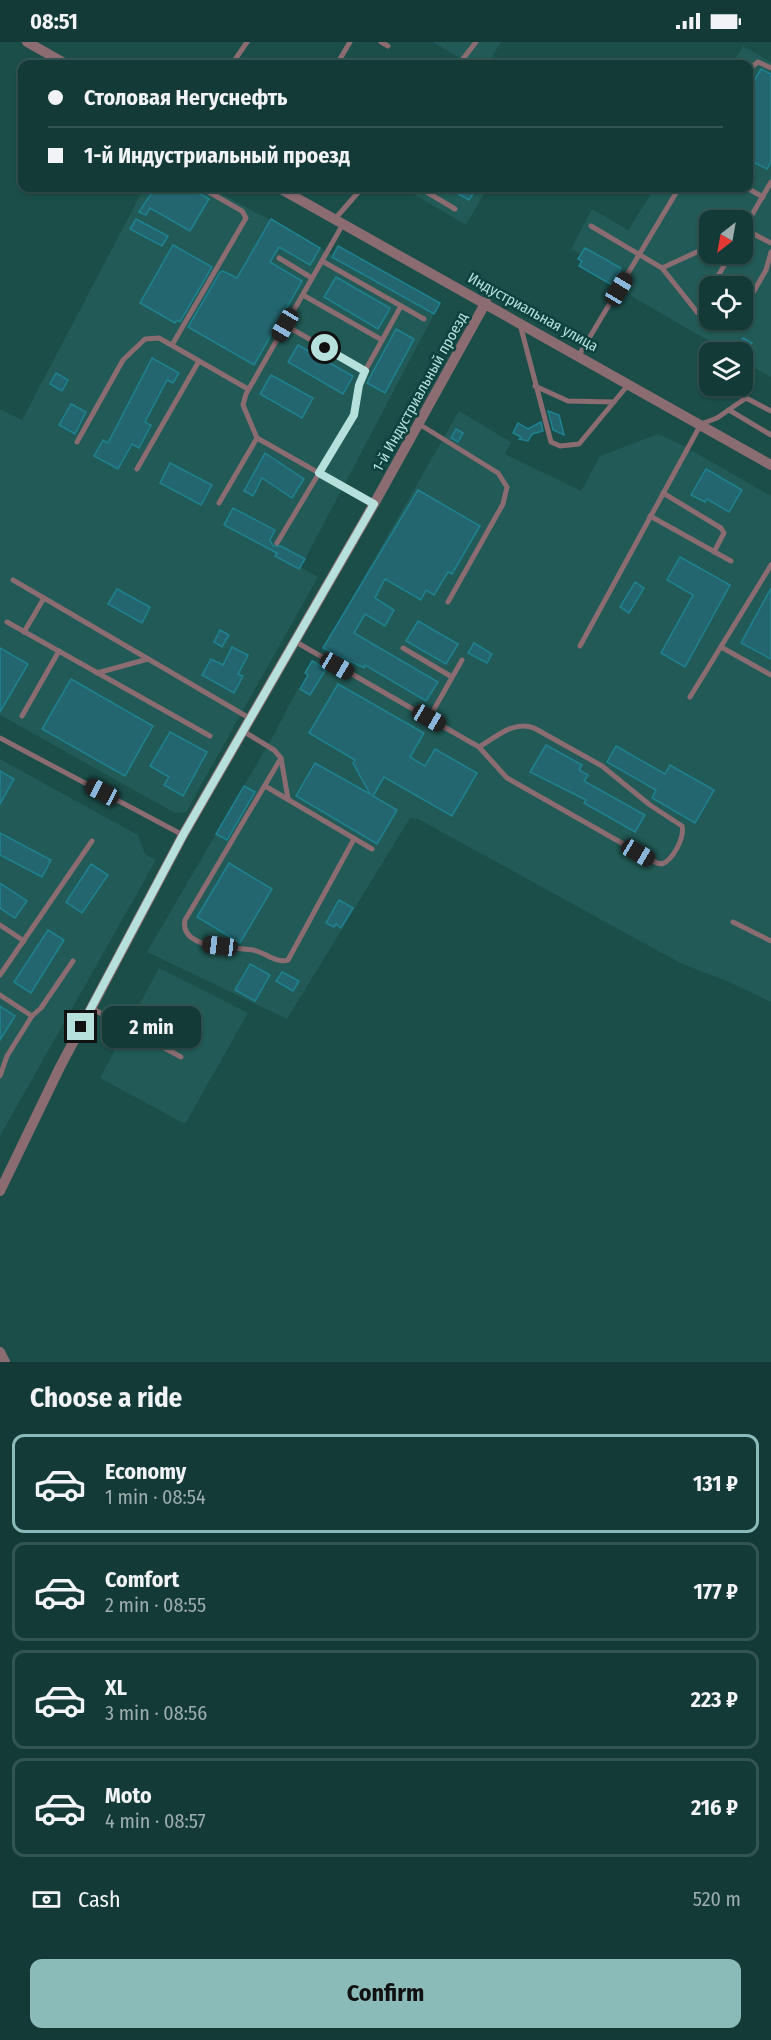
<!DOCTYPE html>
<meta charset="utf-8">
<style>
:root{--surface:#143a37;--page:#1d413f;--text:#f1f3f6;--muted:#9dadad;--line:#335452;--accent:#8bbbb9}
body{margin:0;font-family:"Fira Sans Condensed",sans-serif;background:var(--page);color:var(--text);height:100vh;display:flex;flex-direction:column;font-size:22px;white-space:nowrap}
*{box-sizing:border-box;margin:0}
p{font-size:20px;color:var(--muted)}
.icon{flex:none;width:33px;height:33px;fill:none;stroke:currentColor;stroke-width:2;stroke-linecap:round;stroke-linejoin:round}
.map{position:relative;height:1320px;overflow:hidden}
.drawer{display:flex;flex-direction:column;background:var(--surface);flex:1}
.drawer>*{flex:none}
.banner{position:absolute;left:18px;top:18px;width:735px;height:132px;border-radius:12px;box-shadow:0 2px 4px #0004,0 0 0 2px var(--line);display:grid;align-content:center;height:132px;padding:0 30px;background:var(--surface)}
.needle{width:39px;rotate:211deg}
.fabs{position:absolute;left:699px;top:168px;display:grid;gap:12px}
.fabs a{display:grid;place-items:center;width:54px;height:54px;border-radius:12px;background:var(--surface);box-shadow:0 2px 4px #0004,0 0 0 2px var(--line);font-size:30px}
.end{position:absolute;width:27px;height:27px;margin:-14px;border:8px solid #b6e0dc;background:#111;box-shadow:0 0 0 3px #111}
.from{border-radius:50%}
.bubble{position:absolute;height:42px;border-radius:12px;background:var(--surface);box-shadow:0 2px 4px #0004,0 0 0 2px var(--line);font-size:20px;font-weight:700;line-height:42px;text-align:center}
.car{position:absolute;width:18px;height:36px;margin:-18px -9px;border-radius:8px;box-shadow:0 0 4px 2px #0007;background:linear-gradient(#222 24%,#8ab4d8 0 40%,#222 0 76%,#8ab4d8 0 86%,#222 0)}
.banner b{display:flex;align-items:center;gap:21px;height:57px;font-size:22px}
.banner b+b{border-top:2px solid var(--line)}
.banner i{width:15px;height:15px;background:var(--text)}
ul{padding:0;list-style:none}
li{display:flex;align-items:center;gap:18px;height:99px;margin:0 12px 9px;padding:0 18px;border:3px solid var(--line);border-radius:12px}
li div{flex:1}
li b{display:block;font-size:22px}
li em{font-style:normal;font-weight:700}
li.active{border-color:var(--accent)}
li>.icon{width:54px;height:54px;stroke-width:1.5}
h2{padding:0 30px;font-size:27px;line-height:72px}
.pay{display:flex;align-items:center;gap:15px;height:66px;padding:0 30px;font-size:22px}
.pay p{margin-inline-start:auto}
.button{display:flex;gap:12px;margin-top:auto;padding:12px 30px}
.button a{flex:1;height:69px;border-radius:12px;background:var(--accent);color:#111;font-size:24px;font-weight:700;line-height:69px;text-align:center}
.status{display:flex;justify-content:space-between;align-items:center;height:42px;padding:0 30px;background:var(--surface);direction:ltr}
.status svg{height:16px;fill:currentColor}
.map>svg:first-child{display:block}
.built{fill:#215a56;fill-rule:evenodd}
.building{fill:#246670;stroke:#1e8290;stroke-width:1.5}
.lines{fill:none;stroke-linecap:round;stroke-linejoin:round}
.lane{stroke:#8b6c71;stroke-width:5}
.street{stroke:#8b6c71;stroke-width:10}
.route{stroke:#b6e0dc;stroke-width:8}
.labels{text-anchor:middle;stroke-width:5;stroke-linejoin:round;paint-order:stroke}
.street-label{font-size:15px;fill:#b6e0dc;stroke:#0e423f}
</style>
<div class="status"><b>08:51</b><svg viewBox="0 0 49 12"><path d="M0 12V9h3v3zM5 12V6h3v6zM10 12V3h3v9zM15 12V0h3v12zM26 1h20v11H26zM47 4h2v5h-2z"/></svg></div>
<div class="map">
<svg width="771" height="1320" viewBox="0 0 771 1320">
<rect width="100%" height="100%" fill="#1b4d49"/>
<g class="built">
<polygon points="432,0 501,0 488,22 470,22"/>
<path d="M743 4 771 20V335L743 319 742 310H728L579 224 581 212 571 207 592 167 628 188 655 146H748V22H732ZM710 178H742V212H710ZM710 244H742V278H710Z"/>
<polygon points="144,146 211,146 333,213 338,204 440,261 301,525 318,535 186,770 175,771 0,673 0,367 22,378"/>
<polygon points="412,146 487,146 466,183 410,150"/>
<polygon points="459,369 511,400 505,412 581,449 600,414 658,392 682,403 771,454 771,960 729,940 680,921 418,777 410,776 287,977 147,910 272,696 298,646 300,647 308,633 305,631 312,619 315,620"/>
<polygon points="0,717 138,793 145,812 156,818 0,1094"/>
<polygon points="159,926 248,971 185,1082 100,1036"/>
</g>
<g class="building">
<polygon points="761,27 771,32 771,120 767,127 755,121 748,133 748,49"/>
<polygon points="155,146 189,146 209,157 190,189 150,166 146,173 139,170"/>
<polygon points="447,146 477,146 469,158"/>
<polygon points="136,177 168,194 162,204 130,187"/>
<polygon points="271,177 320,206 310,223 279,205 270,220 302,239 254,323 188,285 220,230 223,229 237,236"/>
<polygon points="173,203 212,225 180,280 177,278 175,281 140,261"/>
<polygon points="338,204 440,261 434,272 332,215"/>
<polygon points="585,206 621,226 612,243 579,224 582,219 578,217"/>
<polygon points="336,235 390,266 378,287 324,255"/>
<polygon points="396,287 414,297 385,351 367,341"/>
<polygon points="743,296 752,301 744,313 736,308"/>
<polygon points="298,303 353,334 343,352 288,320"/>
<polygon points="152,316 179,331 173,341 167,338 145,380 151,383 139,406 132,402 118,427 94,414 103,398 108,401"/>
<polygon points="56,331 68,338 62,349 50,342"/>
<polygon points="271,333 313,356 302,376 260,352"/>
<polygon points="71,362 86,370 75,392 59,383"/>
<polygon points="548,369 559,373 564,393 553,388"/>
<polygon points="541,380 543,389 532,392 528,399 519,397 521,395 513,391 518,381 528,387"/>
<polygon points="456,387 463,391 458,400 451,396"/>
<polygon points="265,411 304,437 292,456 262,436 253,454 244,449"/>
<polygon points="170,421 212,443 201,463 160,441"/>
<polygon points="706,427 742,448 729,470 707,457 705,460 691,453"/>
<polygon points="418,448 480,484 452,532 448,530 434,553 426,548 421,558 385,537 375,556 394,568 385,584 365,572 354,591 438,640 426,659 365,623 364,626 323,606"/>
<polygon points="233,466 275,488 270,498 273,504 281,504 305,517 299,527 275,514 277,511 224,483"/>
<polygon points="680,515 730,543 685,625 661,611 693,553 667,538"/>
<polygon points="635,540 644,546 629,571 620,565"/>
<polygon points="771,546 771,617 741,601"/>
<polygon points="117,547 150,565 142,581 108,562"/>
<polygon points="418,579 458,602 446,622 406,599"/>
<polygon points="220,588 229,593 222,605 214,600"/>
<polygon points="474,601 492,612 487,621 468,611"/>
<polygon points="232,605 248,613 238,632 243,634 234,651 202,633 211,617 223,623"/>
<polygon points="0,606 28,622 0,670"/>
<polygon points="312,619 326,627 310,653 300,647 308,633 305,631"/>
<polygon points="71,637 153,684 125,734 42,687"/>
<polygon points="338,642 424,691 410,715 425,724 435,707 477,731 452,774 384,735 373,754 397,768 377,802 296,754 315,721 370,752 353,721 355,718 309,691"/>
<polygon points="170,690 207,710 183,754 164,743 169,735 150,724"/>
<polygon points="546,703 582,723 579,728 588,733 584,739 645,773 635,790 584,761 586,758 530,730"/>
<polygon points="616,704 665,732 670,723 714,748 695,781 652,756 656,748 607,720"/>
<polygon points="0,729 14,737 0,762"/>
<polygon points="244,744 255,750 227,798 216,792"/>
<polygon points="0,791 51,818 42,835 0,813"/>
<polygon points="229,821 272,847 240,901 197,875"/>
<polygon points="91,822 108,833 82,871 66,860"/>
<polygon points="0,841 27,859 15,876 0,866"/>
<polygon points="339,858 353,866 341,886 336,882 334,885 326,881"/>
<polygon points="48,888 64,898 31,951 14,940"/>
<polygon points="250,922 270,933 255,959 235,948"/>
<polygon points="282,930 299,939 293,949 276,939"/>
<polygon points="0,964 15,974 0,998"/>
<polygon points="127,991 134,995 129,1005 122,1001"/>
</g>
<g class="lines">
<g class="lane">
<polyline points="381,0 388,4"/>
<polyline points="232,22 247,0"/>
<polyline points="337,22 350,0"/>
<polyline points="459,22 476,0"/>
<polyline points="748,28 758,20 771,26"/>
<polyline points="420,146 455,167"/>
<polyline points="747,146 763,155"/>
<polyline points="334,178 362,146"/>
<polyline points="591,184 662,226 697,270 719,282 736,278"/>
<polyline points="744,187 771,201"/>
<polyline points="742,190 771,140"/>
<polyline points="279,216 312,236"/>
<polyline points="322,219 424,277"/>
<polyline points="662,226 710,204"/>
<polyline points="712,244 731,212"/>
<polyline points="303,253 382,298"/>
<polyline points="697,270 710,249"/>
<polyline points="742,270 766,228 771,210"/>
<polyline points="520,282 551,400 560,404 579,402 628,343"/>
<polyline points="285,283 365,329"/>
<polyline points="172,303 246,176 242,169 202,146"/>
<polyline points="579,313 679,146"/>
<polyline points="535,344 568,359 614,360"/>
<polyline points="729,368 771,393"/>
<polyline points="419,382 498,431 507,445 503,462 448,560"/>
<polyline points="257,396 243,363 246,352 343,182"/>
<polyline points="77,400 123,318 145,297 159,296 248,347"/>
<polyline points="137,427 199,319"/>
<polyline points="663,451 721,486 724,491 714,510"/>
<polyline points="219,461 257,396 374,462"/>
<polyline points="650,474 731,519"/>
<polyline points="277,501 354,373 360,338 401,264"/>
<polyline points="13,538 251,677"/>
<polyline points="7,580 210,694"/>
<polyline points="24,590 44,556"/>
<path d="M296 600 479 705 507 736 657 821 662 822C673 818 685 795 682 784L650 763 602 724 534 686C514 678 496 695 479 705"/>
<polyline points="580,604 701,382 717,376 746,356 771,369"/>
<polyline points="721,605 771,633"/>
<polyline points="403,606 452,635"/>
<polyline points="97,631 148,617"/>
<polyline points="690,655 771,523"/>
<polyline points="22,674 59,609"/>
<polyline points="429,676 462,618"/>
<path d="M243 689 274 708 281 716 185 878C179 908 235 905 253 908 265 910 277 922 288 918L354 797"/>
<polyline points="0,696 183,793"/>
<polyline points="281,716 288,757"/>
<polyline points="265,744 372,807"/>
<polyline points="733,880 771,899"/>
<polyline points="0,883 24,899"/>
<polyline points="0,933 92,799"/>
<polyline points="0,953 32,974 41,966 73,919"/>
<polyline points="91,966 181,1015"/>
<polyline points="0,1034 7,1014 32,974"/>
</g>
<g class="street">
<polyline points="27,0 66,22"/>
<polyline points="279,146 771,423"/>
<polyline points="0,1149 60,1025 183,793 374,462 486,260"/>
<polyline points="0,1310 5,1320"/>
</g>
</g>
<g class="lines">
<polyline class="route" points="81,985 183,793 374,462 319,431 354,373 359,343 365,329 325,306"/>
</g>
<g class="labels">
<g class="street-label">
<text transform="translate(533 270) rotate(29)" y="5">Индустриальная улица</text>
<text transform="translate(420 350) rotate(-61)" y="5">1-й Индустриальный проезд</text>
</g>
</g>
</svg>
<div class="fabs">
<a><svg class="needle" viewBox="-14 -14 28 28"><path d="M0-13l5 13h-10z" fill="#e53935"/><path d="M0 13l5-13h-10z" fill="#9dadad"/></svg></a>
<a><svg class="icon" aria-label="locate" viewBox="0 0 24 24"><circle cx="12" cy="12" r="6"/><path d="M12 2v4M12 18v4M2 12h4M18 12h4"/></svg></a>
<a><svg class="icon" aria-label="layers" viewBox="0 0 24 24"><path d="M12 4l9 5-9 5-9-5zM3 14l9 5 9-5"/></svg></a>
</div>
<i class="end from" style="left:325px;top:306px"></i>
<i class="end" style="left:81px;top:985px"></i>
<div class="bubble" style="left:102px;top:964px;width:99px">2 min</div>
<i class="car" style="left:619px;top:247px;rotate:31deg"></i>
<i class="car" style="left:285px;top:283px;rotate:210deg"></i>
<i class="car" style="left:337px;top:624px;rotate:120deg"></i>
<i class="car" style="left:429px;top:676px;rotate:120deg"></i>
<i class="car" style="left:102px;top:750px;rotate:298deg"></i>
<i class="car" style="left:638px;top:811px;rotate:120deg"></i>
<i class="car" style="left:220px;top:904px;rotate:277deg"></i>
<div class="banner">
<b><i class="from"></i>Столовая Негуснефть</b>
<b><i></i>1-й Индустриальный проезд</b>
</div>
</div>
<section class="drawer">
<h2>Choose a ride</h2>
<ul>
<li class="active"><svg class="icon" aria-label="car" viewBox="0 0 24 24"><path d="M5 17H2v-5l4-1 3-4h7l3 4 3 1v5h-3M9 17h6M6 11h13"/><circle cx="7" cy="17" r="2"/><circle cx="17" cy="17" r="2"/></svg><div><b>Economy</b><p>1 min · 08:54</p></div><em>131 ₽</em></li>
<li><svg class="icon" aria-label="car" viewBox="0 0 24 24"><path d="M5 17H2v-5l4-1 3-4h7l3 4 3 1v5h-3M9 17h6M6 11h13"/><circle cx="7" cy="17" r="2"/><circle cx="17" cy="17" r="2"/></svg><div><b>Comfort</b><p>2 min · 08:55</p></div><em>177 ₽</em></li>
<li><svg class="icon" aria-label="car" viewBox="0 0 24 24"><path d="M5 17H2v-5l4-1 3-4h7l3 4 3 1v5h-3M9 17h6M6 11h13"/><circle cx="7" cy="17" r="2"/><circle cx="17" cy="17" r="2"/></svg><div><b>XL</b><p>3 min · 08:56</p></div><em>223 ₽</em></li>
<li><svg class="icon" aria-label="car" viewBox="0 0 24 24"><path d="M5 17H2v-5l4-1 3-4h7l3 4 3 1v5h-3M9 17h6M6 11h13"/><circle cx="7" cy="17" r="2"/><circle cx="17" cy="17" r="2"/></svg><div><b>Moto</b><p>4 min · 08:57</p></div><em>216 ₽</em></li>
</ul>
<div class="pay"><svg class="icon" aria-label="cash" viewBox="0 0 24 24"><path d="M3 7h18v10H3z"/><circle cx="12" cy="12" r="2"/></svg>Cash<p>520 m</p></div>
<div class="button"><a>Confirm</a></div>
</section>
